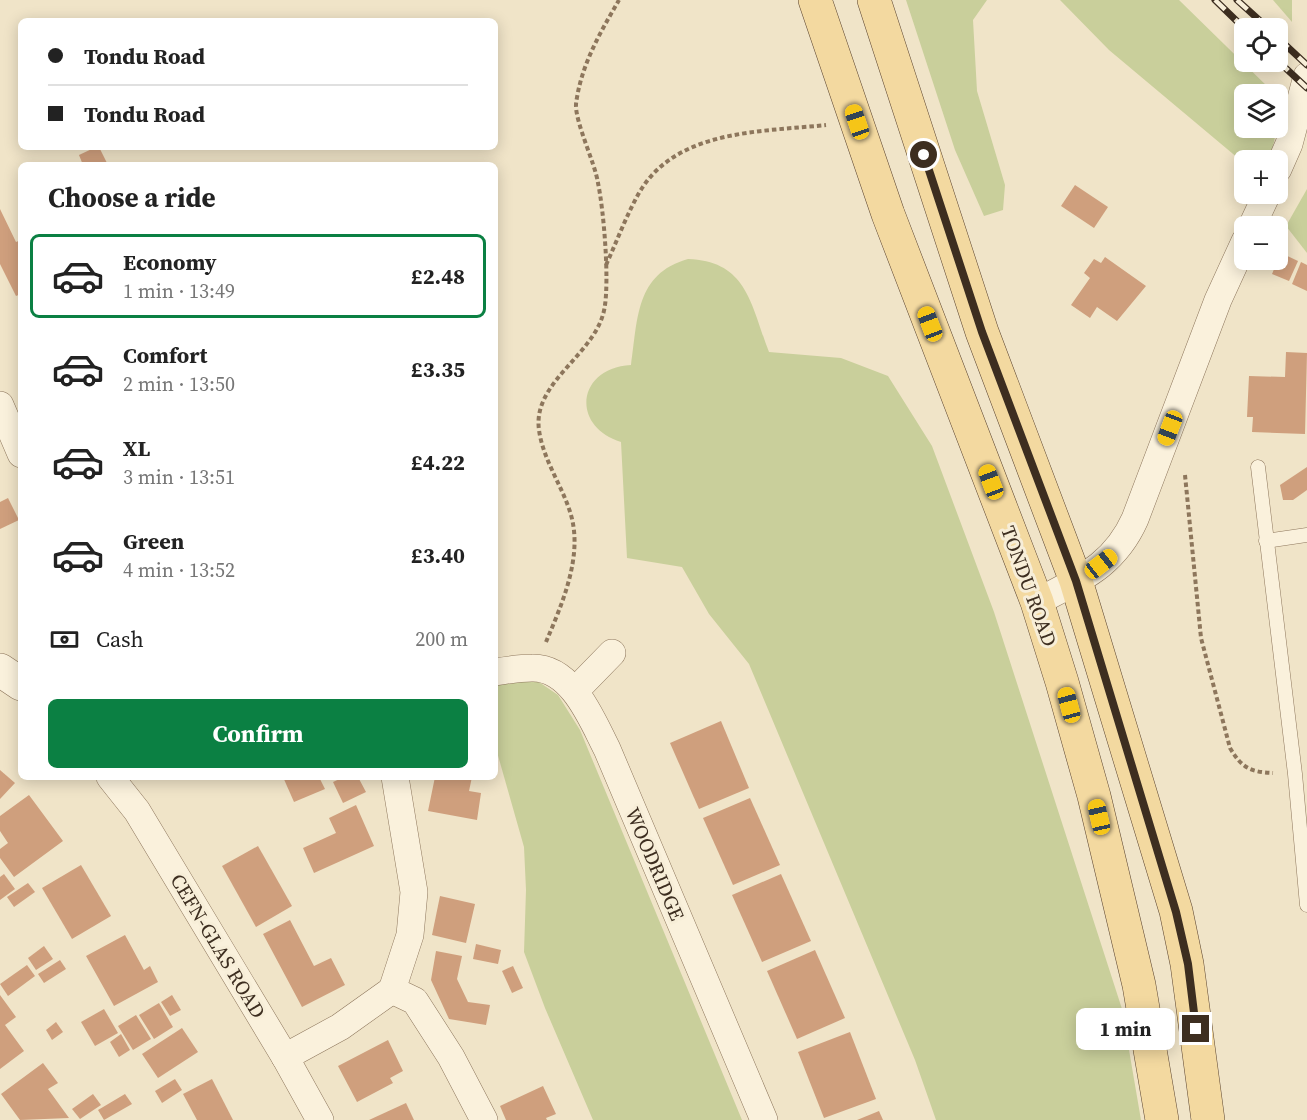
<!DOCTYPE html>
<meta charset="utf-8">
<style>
:root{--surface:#fff;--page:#f6f6f6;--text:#222;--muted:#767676;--line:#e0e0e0;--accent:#0b8043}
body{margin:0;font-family:"Source Serif 4",serif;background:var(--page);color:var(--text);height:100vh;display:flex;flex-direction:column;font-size:22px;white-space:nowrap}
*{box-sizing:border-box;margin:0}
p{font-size:20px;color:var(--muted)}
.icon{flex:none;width:33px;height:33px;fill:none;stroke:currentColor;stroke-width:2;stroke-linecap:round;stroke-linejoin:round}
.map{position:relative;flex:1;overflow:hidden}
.details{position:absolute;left:18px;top:162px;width:480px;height:618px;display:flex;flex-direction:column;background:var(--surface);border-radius:9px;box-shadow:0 3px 15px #0003}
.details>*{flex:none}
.guide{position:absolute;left:18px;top:18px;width:480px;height:132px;border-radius:9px;box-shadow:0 3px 15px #0003;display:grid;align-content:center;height:132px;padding:0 30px;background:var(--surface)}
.fabs{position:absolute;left:1234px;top:18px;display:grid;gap:12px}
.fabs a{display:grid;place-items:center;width:54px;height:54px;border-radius:9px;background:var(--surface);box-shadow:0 3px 15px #0003;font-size:30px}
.end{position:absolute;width:27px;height:27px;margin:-14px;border:8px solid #3d2e20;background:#fff;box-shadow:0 0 0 3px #fff}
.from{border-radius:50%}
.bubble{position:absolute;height:42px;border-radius:9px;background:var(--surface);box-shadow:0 3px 15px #0003;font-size:20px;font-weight:700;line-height:42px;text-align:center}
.car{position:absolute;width:18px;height:36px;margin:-18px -9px;border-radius:8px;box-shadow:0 0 4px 2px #0007;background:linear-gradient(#f5c518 24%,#345 0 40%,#f5c518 0 76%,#345 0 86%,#f5c518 0)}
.guide b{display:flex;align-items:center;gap:21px;height:57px;font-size:22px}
.guide b+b{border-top:2px solid var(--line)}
.guide i{width:15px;height:15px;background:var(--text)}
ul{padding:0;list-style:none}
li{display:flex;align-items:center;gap:18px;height:84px;margin:0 12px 9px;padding:0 18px;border:3px solid transparent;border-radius:9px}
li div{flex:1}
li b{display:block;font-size:22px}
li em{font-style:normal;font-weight:700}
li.on{border-color:var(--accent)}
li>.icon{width:54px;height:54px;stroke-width:1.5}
h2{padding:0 30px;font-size:27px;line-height:72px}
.pay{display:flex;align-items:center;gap:15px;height:66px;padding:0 30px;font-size:22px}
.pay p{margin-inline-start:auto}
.action{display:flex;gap:12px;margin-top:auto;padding:12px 30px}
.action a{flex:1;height:69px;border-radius:9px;background:var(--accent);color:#fff;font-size:24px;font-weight:700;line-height:69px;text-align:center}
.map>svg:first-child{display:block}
.green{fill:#c9cf9b}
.building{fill:#cf9f7d}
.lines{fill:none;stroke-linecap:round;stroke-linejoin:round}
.service-casing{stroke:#8d765c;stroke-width:15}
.minor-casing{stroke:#8d765c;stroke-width:28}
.tertiary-casing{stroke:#8d765c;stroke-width:34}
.primary-casing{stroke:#5b4430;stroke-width:34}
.path{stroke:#8d765c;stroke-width:4;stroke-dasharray:4.5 3;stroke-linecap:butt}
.service{stroke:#faf1dc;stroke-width:14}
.minor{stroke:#faf1dc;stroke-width:27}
.tertiary{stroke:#faf1dc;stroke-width:33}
.primary{stroke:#f3d9a0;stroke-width:33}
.rail-casing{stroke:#3d2e20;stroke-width:7}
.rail{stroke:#f7eed8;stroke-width:4.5;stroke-dasharray:14;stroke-linecap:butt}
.route{stroke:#3d2e20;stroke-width:8}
.labels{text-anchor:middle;stroke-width:6;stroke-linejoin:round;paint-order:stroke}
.street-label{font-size:20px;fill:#3d2e20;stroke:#f7eed8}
</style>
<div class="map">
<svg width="1307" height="1120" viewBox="0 0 1307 1120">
<rect width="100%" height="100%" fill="#f0e4c8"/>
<g class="green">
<polygon points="906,0 987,0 973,20 977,91 1005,185 1003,210 984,216 955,150"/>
<polygon points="1060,0 1179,0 1275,94 1245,94 1245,128 1277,128 1270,160 1245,160 1245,164 1109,50"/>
<polygon points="1273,0 1292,0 1292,22"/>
<polygon points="1307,189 1307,253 1286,226"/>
<path d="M688 259C748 261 751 306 769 352L841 358 888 376 932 446 994 612 1122 1009 1141 1120H936L915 1060 749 664 709 614 682 567 627 558 621 442C570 426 577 368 631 365 638 319 635 274 688 259Z"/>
<polygon points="536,680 558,695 580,730 742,1120 593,1120 545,1008 524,952 526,890 524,847 495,745 495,685"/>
</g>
<g class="building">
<polygon points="96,147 99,147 108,165 83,165 79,155"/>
<polygon points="1075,185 1108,207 1094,228 1061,206"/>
<polygon points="0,209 16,242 21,240 21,294 16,296 0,264"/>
<polygon points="1281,253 1298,261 1289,281 1272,274"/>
<polygon points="1105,257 1146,286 1117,321 1097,307 1090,318 1071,305 1090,278 1084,273 1094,259 1101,263"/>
<polygon points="1301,262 1307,265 1307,291 1292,284"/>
<polygon points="1286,352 1307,353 1305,434 1252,432 1253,417 1247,417 1249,376 1285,377"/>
<polygon points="1307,467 1307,490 1293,500 1283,500 1280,485"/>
<polygon points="8,498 19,520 0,529 0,502"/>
<polygon points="721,721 749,788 699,809 670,743"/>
<polygon points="0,770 15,783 0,799"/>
<polygon points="283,777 319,777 325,789 294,802"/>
<polygon points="344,777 358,777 366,792 343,803 333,782"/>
<polygon points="435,777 472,777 469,791 481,793 477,820 428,811"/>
<polygon points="29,795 63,841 14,877 0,858 0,849 8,843 0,831 0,816"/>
<polygon points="750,798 780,865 733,885 703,818"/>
<polygon points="356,805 374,846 314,873 303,848 336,833 329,818"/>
<polygon points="258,846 292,906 256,927 222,866"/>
<polygon points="81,865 111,916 72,939 42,888"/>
<polygon points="4,874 15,889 0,900 0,877"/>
<polygon points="781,874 811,941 762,962 732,895"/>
<polygon points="28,883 35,892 14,907 7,897"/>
<polygon points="440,896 475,904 466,943 432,935"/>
<polygon points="290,920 314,966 331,958 345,985 302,1007 263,934"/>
<polygon points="125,935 144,970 150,966 158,982 114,1006 86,956"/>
<polygon points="476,944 501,950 498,964 473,959"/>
<polygon points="44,946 53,959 36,970 28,958"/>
<polygon points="815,950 845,1018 797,1039 767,971"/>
<polygon points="436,951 462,956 457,979 468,1002 490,1005 486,1025 449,1019 431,980"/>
<polygon points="60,960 66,969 44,983 38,974"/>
<polygon points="27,965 35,976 8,996 0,984"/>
<polygon points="513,966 523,988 512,993 502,971"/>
<polygon points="0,995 16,1017 5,1025 24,1051 0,1069"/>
<polygon points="172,995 181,1010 170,1016 161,1002"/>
<polygon points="159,1003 173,1027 154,1039 139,1015"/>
<polygon points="104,1009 118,1033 95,1046 81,1022"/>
<polygon points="136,1015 151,1039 133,1050 118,1026"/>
<polygon points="56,1022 63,1032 52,1040 46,1030"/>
<polygon points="182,1028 198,1052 158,1078 142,1054"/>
<polygon points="850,1032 876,1099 824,1118 798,1052"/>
<polygon points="121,1034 130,1050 119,1057 110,1042"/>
<polygon points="388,1040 403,1071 390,1078 393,1083 357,1102 338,1066"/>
<polygon points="43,1063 58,1083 48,1089 69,1118 20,1120 1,1094"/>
<polygon points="175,1079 182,1090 162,1103 155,1091"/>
<polygon points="212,1079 233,1120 197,1120 183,1094"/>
<polygon points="543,1086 556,1114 546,1118 547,1120 506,1120 500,1106"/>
<polygon points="93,1094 101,1105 80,1119 72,1109"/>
<polygon points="125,1094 132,1104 104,1120 98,1110"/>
<polygon points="406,1103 414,1120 369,1120"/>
<polygon points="879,1111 883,1120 857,1120"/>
</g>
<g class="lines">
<g class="service-casing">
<g id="service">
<polyline points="1258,467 1295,774 1307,905"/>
<polyline points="1266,541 1307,535"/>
</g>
</g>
<g class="minor-casing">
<g id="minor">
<polyline points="1278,169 1289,144 1307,76"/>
<polyline points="1252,226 1267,194"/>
<polyline points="0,405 21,454"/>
<path d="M1037 602C1080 579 1114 566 1135 519L1218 300 1245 241"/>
<path d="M495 672C507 670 520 668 532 668 572 667 592 720 607 749L764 1120"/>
<polyline points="575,691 612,653"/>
<polyline points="110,777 137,811 285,1057 320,1120"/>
<polyline points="395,777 414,892 410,935 392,990 415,1001 451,1057 484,1120"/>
<polyline points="285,1057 340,1027 392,990"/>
</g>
</g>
<g class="tertiary-casing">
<polyline id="tertiary" points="0,670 21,684"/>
</g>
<g class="primary-casing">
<g id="primary">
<polyline points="815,0 888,214 1037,602 1062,682 1094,796 1139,985 1162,1120"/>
<polyline points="874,0 982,332 1076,581 1176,911 1187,964 1208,1120"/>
</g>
</g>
<g class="path">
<path d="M606 265C617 241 626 216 639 193 676 129 761 132 826 125"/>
<path d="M1185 475 1201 638 1230 748C1242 768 1250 772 1273 773"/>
<path d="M546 642C562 604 583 557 571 515 563 487 543 460 539 430 532 380 599 354 605 305 609 277 604 212 598 183 595 163 575 122 576 104 581 65 600 33 619 0"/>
</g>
<use href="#service" class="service"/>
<use href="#minor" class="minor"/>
<use href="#tertiary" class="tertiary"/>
<use href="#primary" class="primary"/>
<g class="rail-casing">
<g id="rail">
<polyline points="1215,0 1245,29"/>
<polyline points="1237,0 1268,28"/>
<polyline points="1278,38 1307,65"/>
<polyline points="1278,61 1307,88"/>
</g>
</g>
<use href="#rail" class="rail"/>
</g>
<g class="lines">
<polyline class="route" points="924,155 982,332 1076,581 1176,912 1188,964 1196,1029"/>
</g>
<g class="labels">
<g class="street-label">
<text transform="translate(1029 586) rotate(70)" y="7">TONDU ROAD</text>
<text transform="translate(655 864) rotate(67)" y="7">WOODRIDGE</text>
<text transform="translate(218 946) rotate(59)" y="7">CEFN-GLAS ROAD</text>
</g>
</g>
</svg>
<div class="fabs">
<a><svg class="icon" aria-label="locate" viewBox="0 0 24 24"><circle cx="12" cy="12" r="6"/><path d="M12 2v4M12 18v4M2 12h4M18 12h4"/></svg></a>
<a><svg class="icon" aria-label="layers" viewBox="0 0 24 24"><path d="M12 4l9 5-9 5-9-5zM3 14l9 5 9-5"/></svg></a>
<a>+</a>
<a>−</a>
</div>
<i class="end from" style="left:924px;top:155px"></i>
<i class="end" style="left:1196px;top:1029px"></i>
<div class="bubble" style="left:1076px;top:1008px;width:99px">1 min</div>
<i class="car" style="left:857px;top:122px;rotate:341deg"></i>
<i class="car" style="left:930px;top:324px;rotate:339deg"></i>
<i class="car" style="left:1170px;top:428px;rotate:201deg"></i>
<i class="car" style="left:991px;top:482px;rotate:339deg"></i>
<i class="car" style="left:1101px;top:564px;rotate:52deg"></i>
<i class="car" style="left:1069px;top:705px;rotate:345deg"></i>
<i class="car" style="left:1099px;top:817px;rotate:347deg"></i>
<div class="guide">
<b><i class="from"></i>Tondu Road</b>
<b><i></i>Tondu Road</b>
</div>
<section class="details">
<h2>Choose a ride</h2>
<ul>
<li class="on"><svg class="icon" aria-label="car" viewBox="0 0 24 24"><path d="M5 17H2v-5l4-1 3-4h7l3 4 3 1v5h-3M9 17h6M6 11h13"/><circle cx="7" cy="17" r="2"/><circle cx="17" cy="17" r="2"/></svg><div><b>Economy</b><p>1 min · 13:49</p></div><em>£2.48</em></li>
<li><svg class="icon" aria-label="car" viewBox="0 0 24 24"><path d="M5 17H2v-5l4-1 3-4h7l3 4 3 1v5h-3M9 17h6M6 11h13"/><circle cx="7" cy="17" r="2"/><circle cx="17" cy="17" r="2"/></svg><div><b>Comfort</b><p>2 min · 13:50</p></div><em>£3.35</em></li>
<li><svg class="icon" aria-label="car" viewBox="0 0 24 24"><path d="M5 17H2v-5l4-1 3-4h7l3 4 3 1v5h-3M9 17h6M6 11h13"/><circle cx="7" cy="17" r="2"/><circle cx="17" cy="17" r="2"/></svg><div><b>XL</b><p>3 min · 13:51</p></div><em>£4.22</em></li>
<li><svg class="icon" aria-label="car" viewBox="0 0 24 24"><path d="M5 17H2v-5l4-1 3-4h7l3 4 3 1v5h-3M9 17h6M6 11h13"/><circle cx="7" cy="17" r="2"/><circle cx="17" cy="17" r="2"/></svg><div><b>Green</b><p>4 min · 13:52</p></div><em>£3.40</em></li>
</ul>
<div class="pay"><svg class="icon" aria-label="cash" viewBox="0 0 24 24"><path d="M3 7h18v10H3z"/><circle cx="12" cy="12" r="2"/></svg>Cash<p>200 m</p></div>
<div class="action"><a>Confirm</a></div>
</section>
</div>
